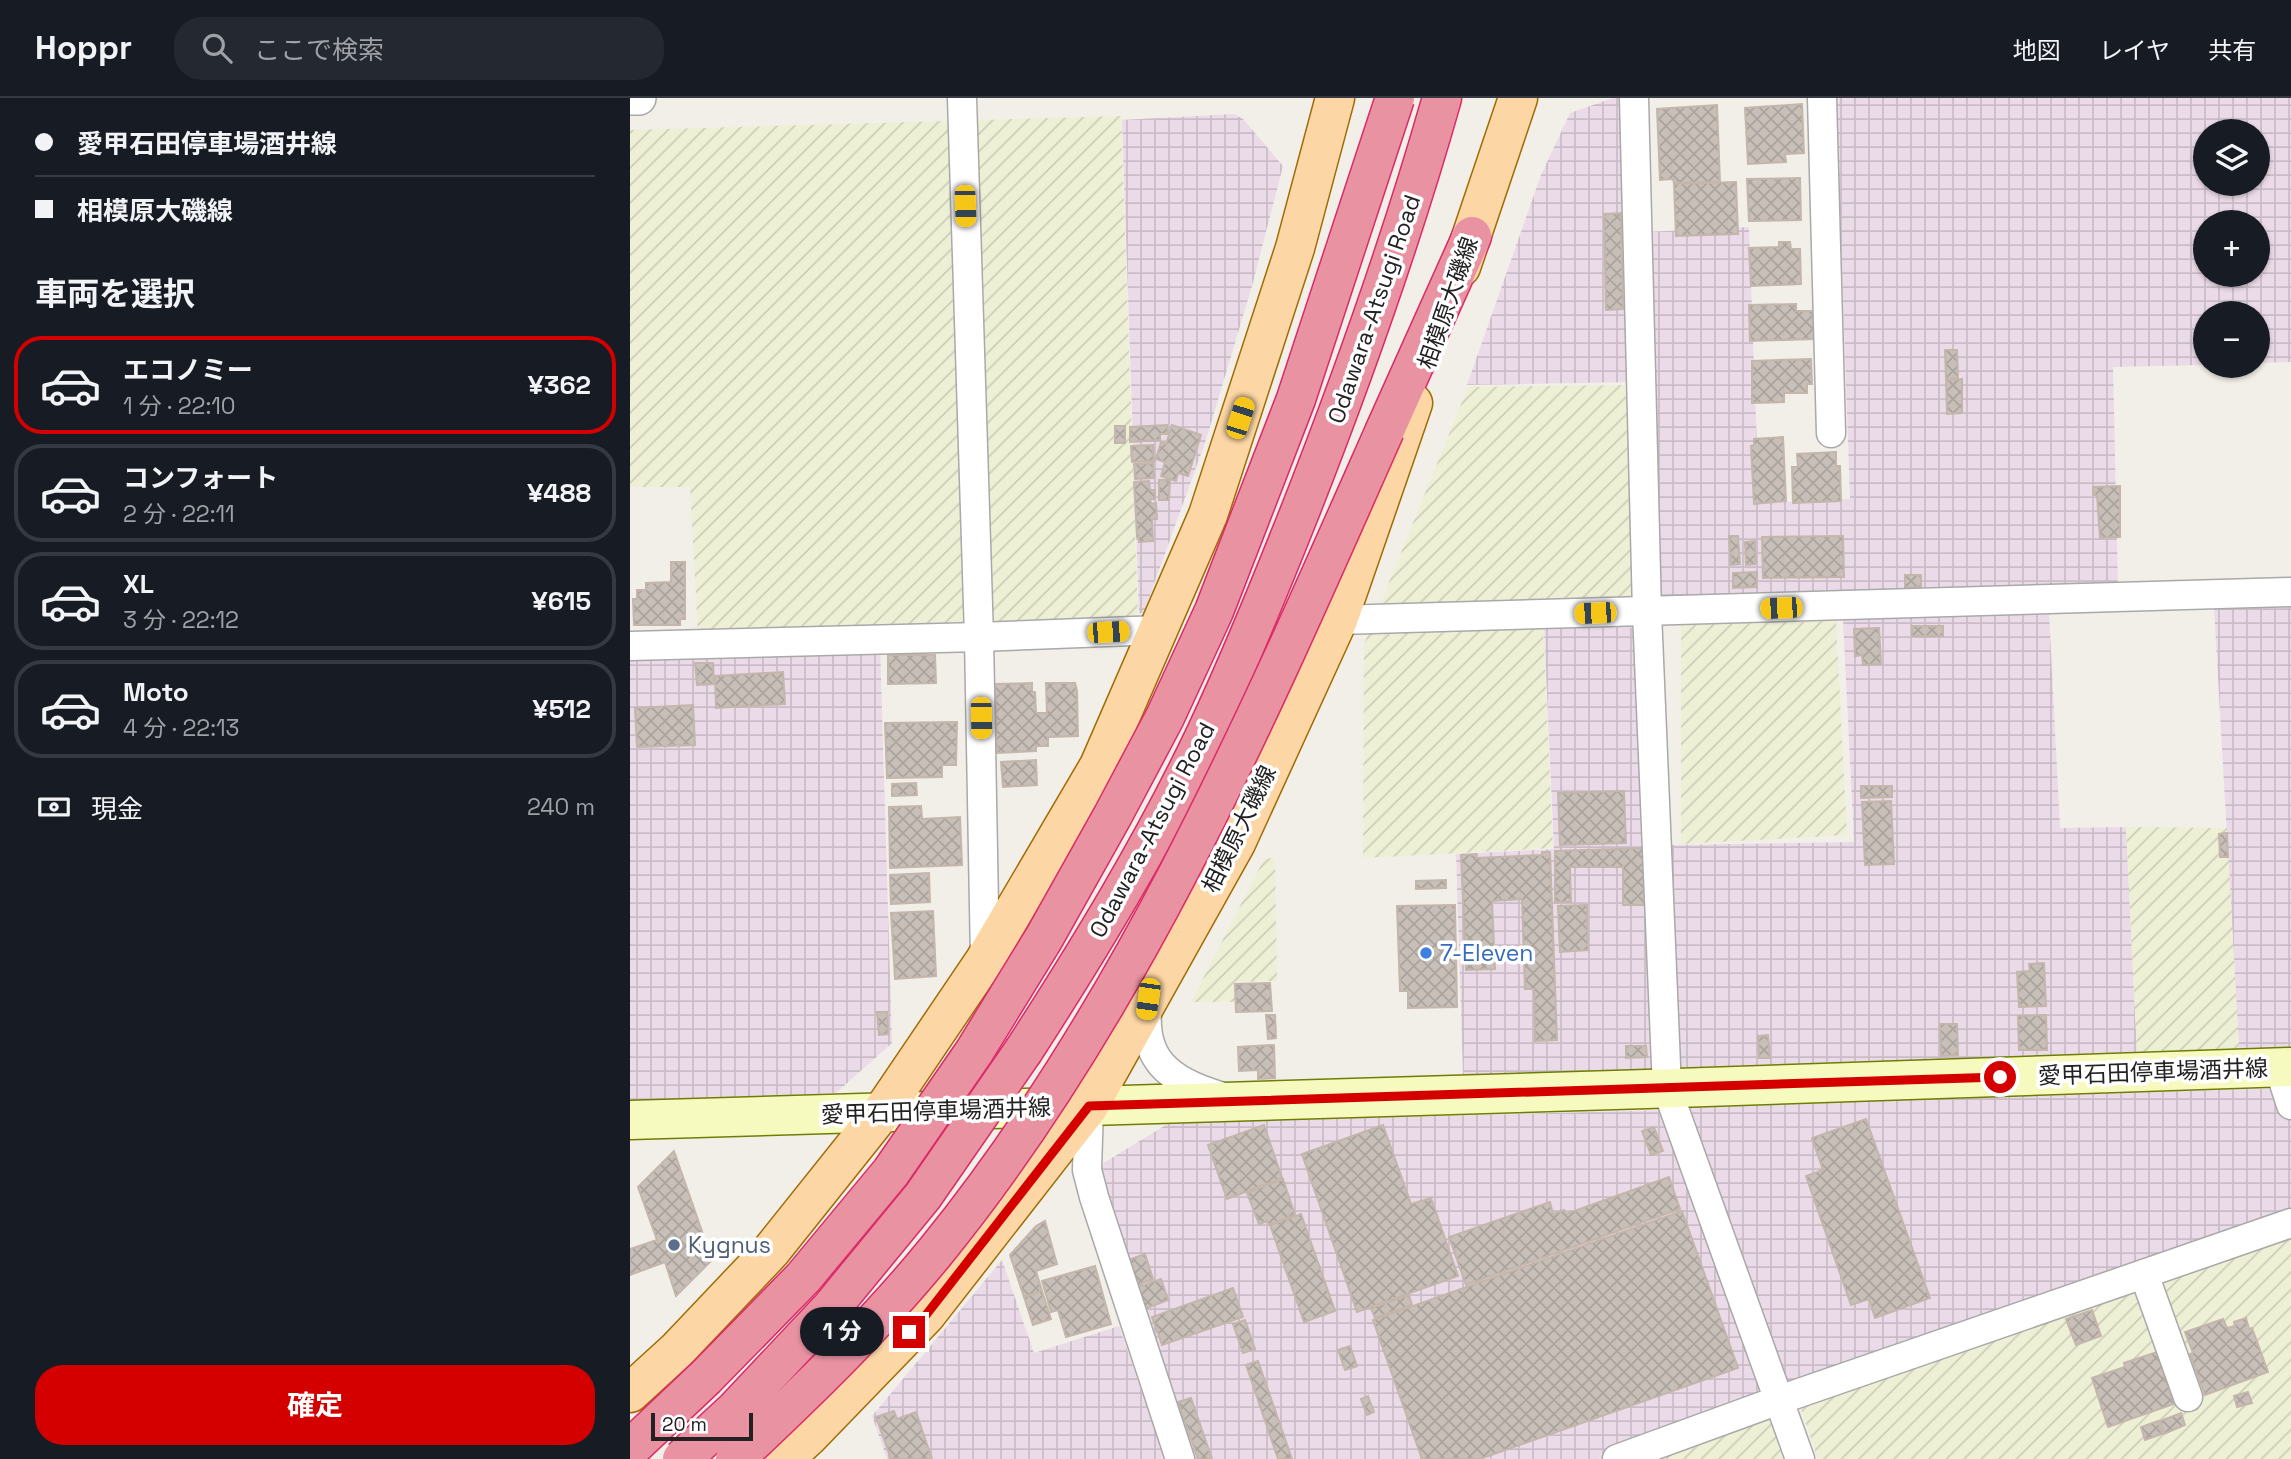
<!DOCTYPE html>
<html lang="ja">
<meta charset="utf-8">
<style>
:root{--surface:#171b24;--page:#242831;--text:#f1f3f6;--muted:#9ea1a6;--line:#363941;--accent:#d40000}
body{margin:0;font-family:"Space Grotesk","Noto Sans JP",sans-serif;background:var(--page);color:var(--text);height:100vh;display:flex;flex-direction:column;font-size:26px;white-space:nowrap}
*{box-sizing:border-box;margin:0}
p{font-size:23px;color:var(--muted)}
.icon{flex:none;width:38px;height:38px;fill:none;stroke:currentColor;stroke-width:2;stroke-linecap:round;stroke-linejoin:round}
.map{position:relative;flex:1;overflow:hidden}
.side{display:flex;flex-direction:column;background:var(--surface);width:630px}
.side>*{flex:none}
.hud{display:grid;align-content:center;height:154px;padding:0 35px;background:var(--surface)}
.controls{position:absolute;left:1563px;top:21px;display:grid;gap:14px}
.controls a{display:grid;place-items:center;width:77px;height:77px;border-radius:50%;background:var(--surface);box-shadow:0 2px 5px #0004;font-size:35px}
.scale{position:absolute;left:21px;bottom:18px;width:102px;box-sizing:border-box;padding-left:7px;border:4px solid #222;border-top:0;font-size:19px;line-height:24px;white-space:nowrap;color:#222;-webkit-text-stroke:5px #fff;paint-order:stroke}
.end{position:absolute;width:32px;height:32px;margin:-16px;border:9px solid #d40000;background:#fff;box-shadow:0 0 0 4px #fff}
.from{border-radius:50%}
.bubble{position:absolute;height:49px;border-radius:24px;background:var(--surface);box-shadow:0 2px 5px #0004;font-size:23px;font-weight:700;line-height:49px;text-align:center}
.car{position:absolute;width:21px;height:42px;margin:-21px -10px;border-radius:9px;box-shadow:0 0 5px 2px #0007;background:linear-gradient(#f5c518 24%,#345 0 40%,#f5c518 0 76%,#345 0 86%,#f5c518 0)}
.hud b{display:flex;align-items:center;gap:24px;height:66px;font-size:26px}
.hud b+b{border-top:2px solid var(--line)}
.hud i{width:18px;height:18px;background:var(--text)}
ul{padding:0;list-style:none}
li{display:flex;align-items:center;gap:21px;height:98px;margin:0 14px 10px;padding:0 21px;border:4px solid var(--line);border-radius:28px}
li div{flex:1}
li b{display:block;font-size:26px}
li em{font-style:normal;font-weight:700}
li.active{border-color:var(--accent)}
li>.icon{width:63px;height:63px;stroke-width:1.5}
h2{padding:0 35px;font-size:32px;line-height:84px}
.pay{display:flex;align-items:center;gap:18px;height:77px;padding:0 35px;font-size:26px}
.pay p{margin-inline-start:auto}
.button{display:flex;gap:14px;margin-top:auto;padding:14px 35px}
.button a{flex:1;height:80px;border-radius:28px;background:var(--accent);color:#fff;font-size:28px;font-weight:700;line-height:80px;text-align:center}
header{display:flex;align-items:center;gap:42px;box-sizing:border-box;height:98px;padding:0 35px;background:var(--surface);border-bottom:2px solid var(--line)}
header strong{font-size:33px}
nav{display:flex;gap:38px;margin-inline-start:auto;font-size:24px}
.search{width:490px;height:63px;background:var(--page);display:flex;align-items:center;gap:18px;box-sizing:border-box;padding:0 24px;border-radius:28px;color:var(--muted);font-size:26px}
main{display:flex;flex:1;min-height:0}
.map>svg:first-child{display:block}
.industrial{fill:url(#industrial-grid);fill-rule:evenodd}
.farmland{fill:url(#farmland-furrows)}
.building{fill:url(#building-cross-hatch);stroke:#c4b6ab;stroke-width:2}
.lines{fill:none;stroke-linecap:round;stroke-linejoin:round}
.minor-casing{stroke:#a9a9a9;stroke-width:31}
.tertiary-casing{stroke:#a9a9a9;stroke-width:36}
.secondary-casing{stroke:#707d05;stroke-width:41}
.primary-casing{stroke:#a06b00;stroke-width:41}
.motorway-casing{stroke:#dc2a67;stroke-width:41}
.minor{stroke:#fff;stroke-width:28}
.tertiary{stroke:#fff;stroke-width:33}
.secondary{stroke:#f7fabf;stroke-width:38}
.primary{stroke:#fcd6a4;stroke-width:38}
.motorway{stroke:#e892a2;stroke-width:38}
.motorway-bridge-casing{stroke:#dc2a67;stroke-width:41;stroke-linecap:butt}
.motorway-bridge{stroke:#e892a2;stroke-width:38}
.route{stroke:#d40000;stroke-width:9}
.shop-dot{fill:#3f7fe0;stroke:#fff;stroke-width:2.5}
.service-dot{fill:#5c6f8a;stroke:#fff;stroke-width:2.5}
.labels{text-anchor:middle;stroke-width:7;stroke-linejoin:round;paint-order:stroke}
.street-label{font-size:23px;fill:#222;stroke:#fff}
.shop-label{font-size:23px;fill:#366cbe;stroke:#fff;text-anchor:start}
.service-label{font-size:23px;fill:#4e5e75;stroke:#fff;text-anchor:start}
</style>
<header>
<strong>Hoppr</strong>
<div class="search"><svg class="icon" aria-label="search" viewBox="0 0 24 24"><circle cx="10" cy="10" r="6"/><path d="M15 15l6 6"/></svg>ここで検索</div>
<nav><a>地図</a><a>レイヤ</a><a>共有</a></nav>
</header>
<main>
<section class="side">
<div class="hud">
<b><i class="from"></i>愛甲石田停車場酒井線</b>
<b><i></i>相模原大磯線</b>
</div>
<h2>車両を選択</h2>
<ul>
<li class="active"><svg class="icon" aria-label="car" viewBox="0 0 24 24"><path d="M5 17H2v-5l4-1 3-4h7l3 4 3 1v5h-3M9 17h6M6 11h13"/><circle cx="7" cy="17" r="2"/><circle cx="17" cy="17" r="2"/></svg><div><b>エコノミー</b><p>1 分 · 22:10</p></div><em>¥362</em></li>
<li><svg class="icon" aria-label="car" viewBox="0 0 24 24"><path d="M5 17H2v-5l4-1 3-4h7l3 4 3 1v5h-3M9 17h6M6 11h13"/><circle cx="7" cy="17" r="2"/><circle cx="17" cy="17" r="2"/></svg><div><b>コンフォート</b><p>2 分 · 22:11</p></div><em>¥488</em></li>
<li><svg class="icon" aria-label="car" viewBox="0 0 24 24"><path d="M5 17H2v-5l4-1 3-4h7l3 4 3 1v5h-3M9 17h6M6 11h13"/><circle cx="7" cy="17" r="2"/><circle cx="17" cy="17" r="2"/></svg><div><b>XL</b><p>3 分 · 22:12</p></div><em>¥615</em></li>
<li><svg class="icon" aria-label="car" viewBox="0 0 24 24"><path d="M5 17H2v-5l4-1 3-4h7l3 4 3 1v5h-3M9 17h6M6 11h13"/><circle cx="7" cy="17" r="2"/><circle cx="17" cy="17" r="2"/></svg><div><b>Moto</b><p>4 分 · 22:13</p></div><em>¥512</em></li>
</ul>
<div class="pay"><svg class="icon" aria-label="cash" viewBox="0 0 24 24"><path d="M3 7h18v10H3z"/><circle cx="12" cy="12" r="2"/></svg>現金<p>240 m</p></div>
<div class="button"><a>確定</a></div>
</section>
<div class="map">
<svg width="1661" height="1361" viewBox="0 0 1661 1361">
<defs>
<pattern id="industrial-grid" width="8" height="8" patternUnits="userSpaceOnUse" patternTransform="scale(1.75)"><rect width="8" height="8" fill="#ebdbe8"/><path d="M0 4h8M4 0v8" fill="none" stroke="#c9bcc7"/></pattern>
<pattern id="farmland-furrows" width="10" height="10" patternUnits="userSpaceOnUse" patternTransform="scale(1.75)"><rect width="10" height="10" fill="#eef0d5"/><path d="M-1 1l2-2M0 10L10 0M9 11l2-2" fill="none" stroke="#ccceb7"/></pattern>
<pattern id="building-cross-hatch" width="8" height="8" patternUnits="userSpaceOnUse" patternTransform="scale(1.75)"><rect width="8" height="8" fill="#c7bfb8"/><path d="M0 0l8 8M0 8l8-8" fill="none" stroke="#aba49e"/></pattern>
</defs>
<rect width="100%" height="100%" fill="#f2efe9"/>
<g class="industrial">
<polygon points="983,0 992,0 1004,284 837,287 911,77 940,15"/>
<path d="M1206 0H1661V264L1628 265V215H1575V267L1483 269 1488 490 1027 507 1015 134 1119 129 1129 405 1220 401ZM1575 33H1628V86H1575ZM1575 124H1628V177H1575Z"/>
<polygon points="604,16 613,21 653,68 622,188 576,342 514,514 509,516 492,22"/>
<polygon points="1661,505 1661,950 1609,952 1584,508"/>
<polygon points="1419,515 1430,730 1496,729 1507,955 1048,971 1038,747 1224,744 1213,521"/>
<polygon points="1000,528 1011,541 1028,973 833,978 826,756 924,751 914,530"/>
<polygon points="250,547 262,945 206,995 0,1004 0,554"/>
<polygon points="1649,990 1661,1023 1661,1117 1157,1297 1058,1014 1062,1009"/>
<polygon points="1036,1012 1139,1301 969,1361 563,1361 468,1082 472,1066 539,1025"/>
<polygon points="372,1162 404,1255 489,1228 535,1361 257,1361 242,1318"/>
</g>
<g class="farmland">
<polygon points="491,18 508,520 68,536 60,389 0,389 0,32"/>
<polygon points="1003,287 1010,486 999,502 912,504 923,750 733,760 734,546 838,289"/>
<polygon points="1206,523 1217,737 1051,746 1051,527"/>
<polygon points="1496,729 1597,730 1609,952 1507,955"/>
<polygon points="645,760 647,883 605,884 605,904 561,904 634,761"/>
<polygon points="1661,1126 1661,1361 1188,1361 1167,1300"/>
<polygon points="1145,1316 1161,1361 1024,1361"/>
</g>
<g class="building">
<polygon points="1172,6 1174,55 1155,56 1156,64 1118,66 1115,10"/>
<polygon points="1087,7 1090,84 1044,85 1043,81 1030,82 1027,11"/>
<polygon points="1170,80 1171,122 1119,123 1117,81"/>
<polygon points="1106,84 1108,136 1046,138 1044,86"/>
<polygon points="991,115 993,211 976,212 974,116"/>
<polygon points="1149,144 1160,144 1161,151 1170,151 1171,186 1121,188 1119,150 1149,149"/>
<polygon points="1166,206 1166,213 1183,213 1184,241 1120,243 1119,207"/>
<polygon points="1315,252 1327,252 1328,280 1316,281"/>
<polygon points="1181,261 1182,286 1177,286 1177,295 1154,295 1154,304 1122,305 1122,263"/>
<polygon points="1332,281 1332,315 1317,316 1316,282"/>
<polygon points="537,327 538,336 530,336 530,342 500,344 500,329"/>
<polygon points="542,327 571,337 558,378 548,375 546,383 531,378 535,364 526,361 531,344 536,346"/>
<rect x="485" y="328" width="10" height="17"/>
<polygon points="1153,339 1156,403 1124,406 1121,348 1124,347 1124,341"/>
<polygon points="523,347 524,363 502,364 501,348"/>
<polygon points="1206,354 1206,368 1210,368 1211,403 1163,405 1162,369 1168,369 1167,356"/>
<polygon points="523,365 524,380 505,381 504,366"/>
<polygon points="529,382 540,382 539,402 529,402"/>
<polygon points="519,383 520,392 525,392 525,401 520,401 521,406 526,405 527,421 522,421 523,443 509,444 509,439 507,439 504,384"/>
<polygon points="1490,388 1490,439 1470,440 1467,397 1463,397 1463,389"/>
<polygon points="1099,438 1108,438 1110,466 1101,467"/>
<polygon points="1213,438 1214,479 1133,480 1132,439"/>
<polygon points="1125,443 1126,466 1116,467 1115,444"/>
<polygon points="41,464 55,464 55,521 50,521 50,527 4,527 3,501 7,501 7,492 16,492 16,485 41,484"/>
<polygon points="1127,474 1127,489 1103,490 1103,475"/>
<polygon points="1275,477 1291,477 1291,489 1275,490"/>
<rect x="1282" y="528" width="31" height="10"/>
<polygon points="1249,530 1251,566 1233,567 1232,557 1225,558 1224,531"/>
<polygon points="258,557 305,557 306,585 258,586"/>
<polygon points="65,565 83,565 84,586 67,587"/>
<polygon points="153,574 155,606 86,610 85,578"/>
<polygon points="402,585 402,594 405,594 406,615 417,615 416,585 445,585 447,593 448,638 418,639 418,648 406,648 406,653 367,655 365,586"/>
<polygon points="63,607 65,647 7,649 5,610"/>
<polygon points="327,624 326,667 312,667 312,679 257,680 255,625"/>
<polygon points="406,662 407,687 373,689 371,664"/>
<polygon points="286,685 287,697 262,698 262,686"/>
<polygon points="1231,688 1262,688 1262,699 1231,700"/>
<polygon points="994,693 996,745 930,747 928,695"/>
<polygon points="1261,703 1264,766 1235,767 1232,704"/>
<polygon points="291,708 292,721 330,719 332,767 260,770 259,709"/>
<polygon points="1597,735 1598,759 1590,759 1589,736"/>
<polygon points="1014,750 1015,807 993,807 993,769 940,769 941,804 925,804 925,753"/>
<polygon points="912,754 920,754 927,942 905,943 904,891 895,891 892,801 862,803 865,871 836,872 831,757 846,756 846,760 912,757"/>
<polygon points="299,775 300,804 261,806 260,777"/>
<polygon points="816,782 816,790 786,791 786,783"/>
<polygon points="825,807 827,909 778,910 778,893 770,893 767,808"/>
<polygon points="957,807 958,852 930,854 928,808"/>
<polygon points="303,813 306,878 265,881 261,815"/>
<polygon points="1414,865 1416,908 1389,909 1387,874 1400,873 1399,866"/>
<polygon points="640,885 642,913 606,914 605,886"/>
<polygon points="247,914 257,914 258,936 249,937"/>
<polygon points="636,917 645,917 646,940 638,941"/>
<polygon points="1416,917 1417,952 1389,952 1388,918"/>
<polygon points="1310,926 1327,926 1328,957 1311,958"/>
<polygon points="1138,937 1140,960 1129,960 1128,938"/>
<polygon points="644,947 645,980 628,981 628,972 609,973 608,949"/>
<polygon points="996,948 1016,948 1017,959 996,960"/>
<polygon points="1236,1021 1300,1200 1245,1220 1239,1201 1221,1207 1176,1078 1193,1072 1182,1040"/>
<polygon points="634,1027 652,1080 597,1101 578,1047"/>
<polygon points="753,1027 781,1106 801,1100 828,1178 727,1214 672,1056"/>
<polygon points="1024,1029 1033,1053 1021,1057 1012,1033"/>
<polygon points="44,1053 82,1162 46,1198 35,1164 0,1177 0,1151 27,1142 8,1089"/>
<polygon points="1039,1079 1050,1111 836,1187 819,1139 920,1104 923,1116 934,1112 936,1116"/>
<polygon points="653,1081 665,1117 639,1127 638,1123 629,1126 617,1095"/>
<polygon points="1052,1113 1108,1270 850,1361 792,1361 743,1222"/>
<polygon points="671,1116 705,1213 674,1224 640,1127"/>
<polygon points="415,1123 427,1166 406,1173 412,1193 394,1199 380,1157 406,1128"/>
<polygon points="515,1156 523,1181 507,1187 498,1162"/>
<polygon points="465,1168 481,1226 436,1239 428,1212 421,1214 412,1183"/>
<polygon points="531,1181 538,1202 515,1211 507,1189"/>
<polygon points="603,1190 613,1219 532,1247 522,1219"/>
<polygon points="412,1193 421,1221 403,1227 394,1199"/>
<polygon points="779,1197 782,1207 745,1220 741,1210"/>
<polygon points="1462,1212 1471,1238 1446,1247 1436,1221"/>
<polygon points="1616,1220 1619,1231 1622,1230 1638,1274 1575,1297 1560,1256 1563,1255 1555,1234 1593,1221 1597,1230 1605,1228 1604,1224"/>
<polygon points="615,1222 625,1251 613,1255 603,1226"/>
<polygon points="720,1248 727,1268 715,1272 708,1252"/>
<polygon points="1527,1254 1544,1306 1478,1329 1462,1280 1495,1269 1494,1265"/>
<polygon points="628,1263 662,1361 648,1361 616,1267"/>
<polygon points="1618,1294 1622,1305 1607,1309 1604,1298"/>
<polygon points="738,1298 744,1314 737,1317 731,1301"/>
<polygon points="561,1300 582,1361 568,1361 548,1304"/>
<polygon points="264,1313 267,1321 286,1314 302,1361 261,1361 246,1319"/>
<polygon points="1551,1315 1555,1327 1534,1336 1530,1323"/>
<polygon points="1528,1323 1532,1336 1515,1342 1511,1329"/>
</g>
<g class="lines">
<g class="minor-casing">
<g id="minor">
<polyline points="332,0 349,539 355,862"/>
<polyline points="1004,0 1017,514 1037,991 1170,1361"/>
<polyline points="1192,0 1201,335"/>
<polyline points="708,522 1661,494"/>
<polyline points="0,548 349,539 530,532"/>
<path d="M518 904C510 961 539 983 590 998"/>
<polyline points="1649,970 1661,1007"/>
<polyline points="459,1008 457,1072 464,1099 550,1361"/>
<polyline points="1514,1176 1558,1299"/>
<polyline points="987,1361 1149,1302 1661,1125"/>
</g>
</g>
<g class="tertiary-casing">
<polyline id="tertiary" points="0,0 9,0"/>
</g>
<g class="secondary-casing">
<polyline id="secondary" points="0,1022 1017,991 1661,969"/>
</g>
<g class="primary-casing">
<g id="primary">
<polyline points="831,169 888,0"/>
<polyline points="0,1295 47,1252 141,1153 252,1014 355,862 469,668 578,417 665,150 705,0"/>
<polyline points="154,1361 178,1339 296,1217 459,1008 606,745 708,522 783,305"/>
</g>
</g>
<g class="motorway-casing">
<g id="motorway">
<polyline points="755,332 842,138"/>
<path d="M394 952C460 850 524 745 576 635 610 563 640 489 669 416 723 279 772 141 812 0"/>
</g>
</g>
<use href="#minor" class="minor"/>
<use href="#tertiary" class="tertiary"/>
<use href="#secondary" class="secondary"/>
<use href="#primary" class="primary"/>
<use href="#motorway" class="motorway"/>
<g class="motorway-bridge-casing">
<g id="motorway-bridge">
<polyline points="0,1351 76,1279 173,1180 261,1074 344,954 414,840 483,717 535,619 584,513 666,301 765,0"/>
<polyline points="52,1361 105,1312 201,1210 293,1098 394,952"/>
<path d="M105 1361C175 1295 245 1228 306 1153 502 912 630 614 755 332"/>
</g>
</g>
<use href="#motorway-bridge" class="motorway-bridge"/>
</g>
<g class="lines">
<polyline class="route" points="279,1234 296,1217 459,1008 1370,979"/>
</g>
<circle class="shop-dot" cx="796" cy="855" r="7"/>
<circle class="service-dot" cx="44" cy="1147" r="7"/>
<g class="labels">
<g class="street-label">
<text transform="translate(818 205) rotate(-71)" y="8">相模原大磯線</text>
<text transform="translate(744 211) rotate(-71)" y="8">Odawara-Atsugi Road</text>
<text transform="translate(609 731) rotate(-64)" y="8">相模原大磯線</text>
<text transform="translate(522 732) rotate(-62)" y="8">Odawara-Atsugi Road</text>
<text transform="translate(1523 974) rotate(-2)" y="8">愛甲石田停車場酒井線</text>
<text transform="translate(306 1013) rotate(-2)" y="8">愛甲石田停車場酒井線</text>
</g>
<g class="shop-label">
<text x="810" y="863">7-Eleven</text>
</g>
<g class="service-label">
<text x="58" y="1155">Kygnus</text>
</g>
</g>
</svg>
<div class="controls">
<a><svg class="icon" aria-label="layers" viewBox="0 0 24 24"><path d="M12 4l9 5-9 5-9-5zM3 14l9 5 9-5"/></svg></a>
<a>+</a>
<a>−</a>
</div>
<div class="scale">20 m</div>
<i class="end from" style="left:1370px;top:979px"></i>
<i class="end" style="left:279px;top:1234px"></i>
<div class="bubble" style="left:170px;top:1209px;width:84px">1 分</div>
<i class="car" style="left:335px;top:108px;rotate:178deg"></i>
<i class="car" style="left:610px;top:320px;rotate:18deg"></i>
<i class="car" style="left:1151px;top:510px;rotate:268deg"></i>
<i class="car" style="left:965px;top:515px;rotate:268deg"></i>
<i class="car" style="left:478px;top:534px;rotate:87deg"></i>
<i class="car" style="left:351px;top:620px;rotate:179deg"></i>
<i class="car" style="left:518px;top:901px;rotate:188deg"></i>
</div>
</main>
